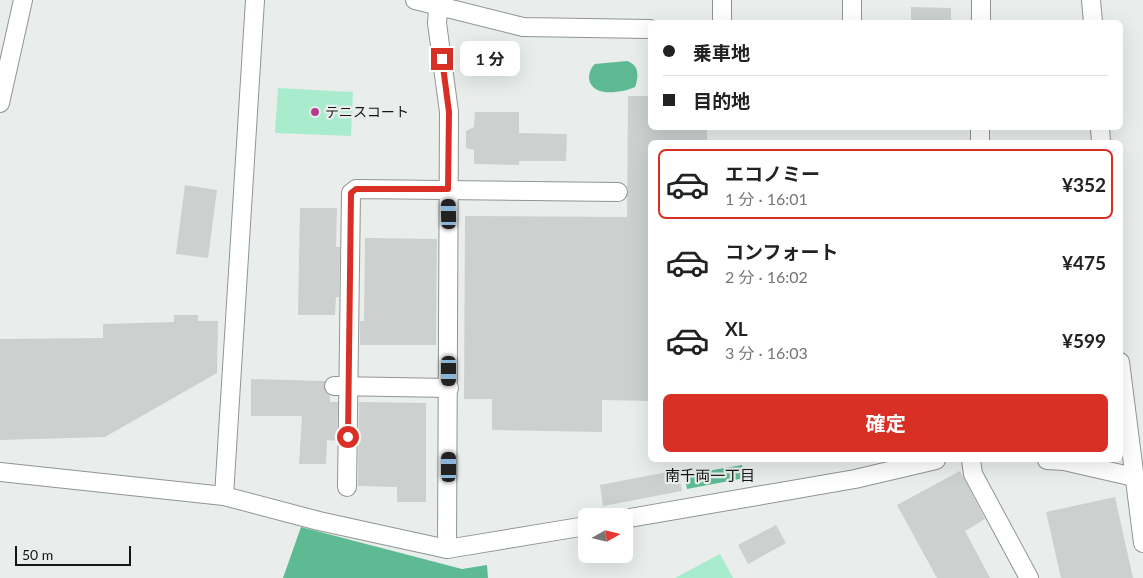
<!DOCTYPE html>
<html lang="ja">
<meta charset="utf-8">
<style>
:root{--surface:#fff;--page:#f2f2f2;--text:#222;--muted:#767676;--line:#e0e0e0;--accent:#d93025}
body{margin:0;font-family:Lato,"Noto Sans JP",sans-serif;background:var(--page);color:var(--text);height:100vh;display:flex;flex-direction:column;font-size:19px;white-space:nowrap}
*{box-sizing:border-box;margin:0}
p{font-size:16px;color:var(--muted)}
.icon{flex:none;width:28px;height:28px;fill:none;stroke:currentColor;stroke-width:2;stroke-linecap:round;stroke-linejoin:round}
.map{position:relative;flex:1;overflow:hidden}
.drawer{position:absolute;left:648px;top:140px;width:475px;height:322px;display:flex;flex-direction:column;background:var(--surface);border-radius:8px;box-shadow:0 5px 20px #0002}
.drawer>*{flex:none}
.guide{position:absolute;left:648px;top:20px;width:475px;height:110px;border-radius:8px;box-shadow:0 5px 20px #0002;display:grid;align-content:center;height:110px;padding:0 15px;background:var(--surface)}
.needle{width:32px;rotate:82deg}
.fabs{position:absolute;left:578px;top:508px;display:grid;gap:10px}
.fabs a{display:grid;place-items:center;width:55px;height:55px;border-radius:8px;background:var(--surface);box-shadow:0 5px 20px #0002;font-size:25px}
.scale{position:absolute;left:15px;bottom:12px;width:116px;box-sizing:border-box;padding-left:5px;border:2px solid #141615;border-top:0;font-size:14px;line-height:18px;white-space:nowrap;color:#141615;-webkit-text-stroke:4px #e9eeec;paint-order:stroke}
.end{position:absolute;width:22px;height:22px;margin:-11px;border:6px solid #d93025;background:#fff;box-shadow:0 0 0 2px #fff}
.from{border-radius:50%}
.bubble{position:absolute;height:35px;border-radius:8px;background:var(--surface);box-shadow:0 5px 20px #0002;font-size:16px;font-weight:700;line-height:35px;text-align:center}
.car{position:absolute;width:15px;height:30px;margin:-15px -8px;border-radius:6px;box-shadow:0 0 4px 1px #0007;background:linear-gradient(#222 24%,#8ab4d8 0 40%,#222 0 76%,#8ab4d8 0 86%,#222 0)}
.guide b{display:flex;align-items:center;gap:18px;height:48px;font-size:19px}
.guide b+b{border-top:1px solid var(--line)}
.guide i{width:12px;height:12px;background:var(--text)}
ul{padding:9px 0 0;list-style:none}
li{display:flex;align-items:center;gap:15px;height:70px;margin:0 10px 8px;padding:0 5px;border:2px solid transparent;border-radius:8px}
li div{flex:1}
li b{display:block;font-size:19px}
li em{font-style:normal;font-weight:700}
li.current{border-color:var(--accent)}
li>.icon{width:45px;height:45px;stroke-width:1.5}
.button{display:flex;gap:10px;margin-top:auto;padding:10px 15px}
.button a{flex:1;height:58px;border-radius:8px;background:var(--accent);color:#fff;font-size:20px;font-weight:700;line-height:58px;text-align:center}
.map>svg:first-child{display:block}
.green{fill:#a8eccd}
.water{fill:#5dba93}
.building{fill:#ccd0ce}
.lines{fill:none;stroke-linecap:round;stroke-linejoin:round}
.minor-casing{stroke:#909593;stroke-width:20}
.minor{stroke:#fff;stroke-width:18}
.route{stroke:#d93025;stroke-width:6}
.poi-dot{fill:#b83c8d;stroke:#e9eeec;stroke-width:2}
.labels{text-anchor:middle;stroke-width:4.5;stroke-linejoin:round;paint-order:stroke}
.poi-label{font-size:14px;fill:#141615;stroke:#e9eeec;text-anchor:start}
.neighbourhood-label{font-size:15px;fill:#141615;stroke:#e9eeec}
</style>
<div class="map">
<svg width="1143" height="578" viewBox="0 0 1143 578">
<rect width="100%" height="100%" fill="#e9eeec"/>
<g class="green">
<polygon points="278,88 353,92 351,136 275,133"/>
<polygon points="720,554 733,578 675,578"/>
</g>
<g class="water">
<path d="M627 61C639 65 639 76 635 87 622 93 591 98 589 78 589 73 591 67 595 64Z"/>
<polygon points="742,465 745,478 687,489 684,475"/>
<polygon points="301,527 462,569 487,565 488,578 283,578"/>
</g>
<g class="building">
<polygon points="911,7 951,8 951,22 911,22"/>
<polygon points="628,96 650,96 650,128 707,128 707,142 650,142 650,401 602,400 602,432 492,430 492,399 464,399 465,216 627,217"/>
<polygon points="475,112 519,112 519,133 567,134 566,161 519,161 519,165 474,164 474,150 466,148 466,131 474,127"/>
<polygon points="185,185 217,190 208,258 176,254"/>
<polygon points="300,208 337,208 336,247 340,247 339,297 336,297 335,315 298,315"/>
<polygon points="365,238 437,239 436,345 360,345 360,321 364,321"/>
<polygon points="174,315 198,315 198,321 218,321 217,373 105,437 0,440 0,339 103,338 103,324 174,322"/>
<polygon points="251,379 325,381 325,391 330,396 330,402 338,402 337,441 327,440 326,464 299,464 302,416 251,416"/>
<polygon points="359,402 426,403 426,502 397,502 397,487 358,486"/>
<polygon points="678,470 682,491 603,506 600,485"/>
<polygon points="960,471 985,519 965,531 990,578 937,578 897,505"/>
<polygon points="1115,497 1133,578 1061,578 1046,512"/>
<polygon points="776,525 786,543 748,564 738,545"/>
</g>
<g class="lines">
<g class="minor-casing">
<g id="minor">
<polyline points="415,0 523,27 650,29"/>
<polyline points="439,0 437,23 449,112 447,549"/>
<polyline points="722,0 722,22"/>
<polyline points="852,0 852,22"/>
<polyline points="981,0 981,22"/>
<polyline points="1091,0 1093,22"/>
<polyline points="0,103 23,0"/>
<polyline points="1100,128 1101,142"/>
<polyline points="980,142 980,128"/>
<polyline points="1120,362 1143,543"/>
<polyline points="334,386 449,388"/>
<polyline points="971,460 973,474 1029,578"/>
<polyline points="1047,460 1064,461 1134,477 1143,481"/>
<polyline points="0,472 224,496 319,521 447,549 586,526"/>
<polyline points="347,487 351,193 356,189 618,192"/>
<polyline points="224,496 255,0"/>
<polyline points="624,519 855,479 936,460"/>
</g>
</g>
<use href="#minor" class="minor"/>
</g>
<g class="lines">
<polyline class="route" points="348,437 351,193 356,189 448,189 449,112 442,59"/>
</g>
<circle class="poi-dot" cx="315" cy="112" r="5"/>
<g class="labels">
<g class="poi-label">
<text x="325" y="117">テニスコート</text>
</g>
<g class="neighbourhood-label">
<text x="710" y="481">南千両一丁目</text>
</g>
</g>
</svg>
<div class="fabs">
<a><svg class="needle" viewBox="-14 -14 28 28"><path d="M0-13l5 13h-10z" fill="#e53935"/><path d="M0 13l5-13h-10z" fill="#767676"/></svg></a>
</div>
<div class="scale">50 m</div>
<i class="end from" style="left:348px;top:437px"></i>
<i class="end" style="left:442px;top:59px"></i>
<div class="bubble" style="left:460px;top:41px;width:60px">1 分</div>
<i class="car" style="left:449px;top:214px;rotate:359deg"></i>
<i class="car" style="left:449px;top:371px;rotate:180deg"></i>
<i class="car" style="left:449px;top:467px;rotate:0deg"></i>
<div class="guide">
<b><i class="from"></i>乗車地</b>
<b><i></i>目的地</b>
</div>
<section class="drawer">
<ul>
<li class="current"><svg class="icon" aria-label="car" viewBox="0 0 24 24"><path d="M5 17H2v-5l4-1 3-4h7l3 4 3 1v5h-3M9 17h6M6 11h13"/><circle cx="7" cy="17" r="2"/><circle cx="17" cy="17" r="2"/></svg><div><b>エコノミー</b><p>1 分 · 16:01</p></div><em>¥352</em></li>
<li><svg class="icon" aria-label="car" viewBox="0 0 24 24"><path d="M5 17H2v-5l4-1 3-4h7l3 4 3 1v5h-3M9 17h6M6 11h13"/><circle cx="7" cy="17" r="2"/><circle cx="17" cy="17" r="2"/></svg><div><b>コンフォート</b><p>2 分 · 16:02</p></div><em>¥475</em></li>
<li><svg class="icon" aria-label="car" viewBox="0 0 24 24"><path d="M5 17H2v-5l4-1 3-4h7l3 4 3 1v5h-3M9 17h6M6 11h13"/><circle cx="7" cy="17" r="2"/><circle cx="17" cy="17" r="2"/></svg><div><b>XL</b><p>3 分 · 16:03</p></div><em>¥599</em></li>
</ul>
<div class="button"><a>確定</a></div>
</section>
</div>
